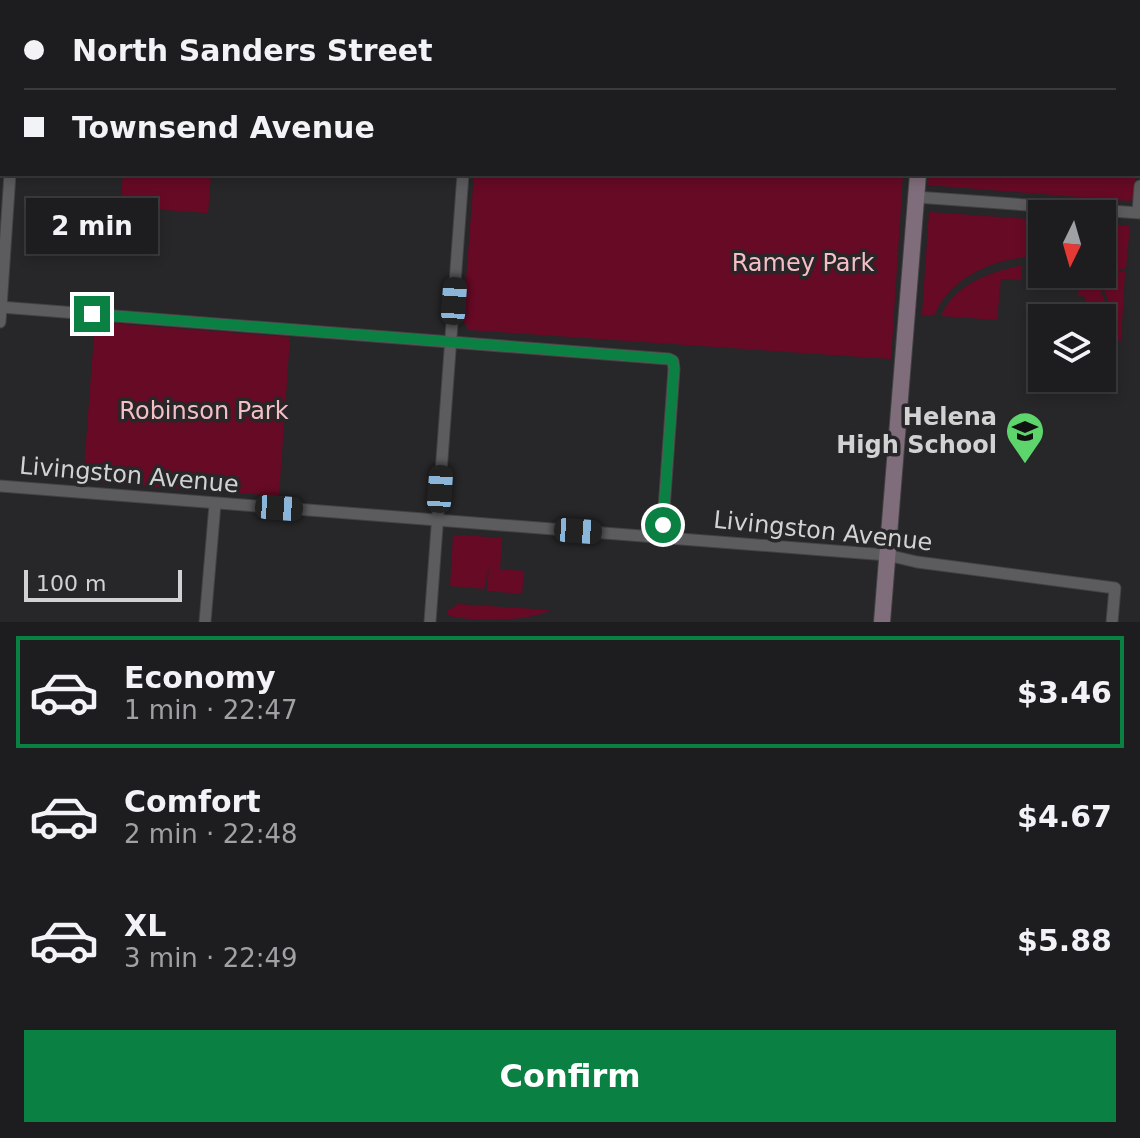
<!DOCTYPE html>
<meta charset="utf-8">
<style>
:root{--surface:#1d1c1e;--page:#252527;--text:#f1f3f6;--muted:#a0a1a4;--line:#3b3a3c;--accent:#0b8043}
body{margin:0;font-family:"DejaVu Sans",sans-serif;background:var(--page);color:var(--text);height:100vh;display:flex;flex-direction:column;font-size:30px;white-space:nowrap}
*{box-sizing:border-box;margin:0}
p{font-size:26px;color:var(--muted)}
.icon{flex:none;width:44px;height:44px;fill:none;stroke:currentColor;stroke-width:2;stroke-linecap:round;stroke-linejoin:round}
.map{position:relative;height:622px;overflow:hidden}
.side{display:flex;flex-direction:column;background:var(--surface);flex:1}
.side>*{flex:none}
.guide{position:absolute;left:0px;top:0px;width:1140px;height:176px;box-shadow:0 4px 12px #0003,0 0 0 2px var(--line);display:grid;align-content:center;height:176px;padding:0 24px;background:var(--surface)}
.needle{width:52px;rotate:185deg}
.fabs{position:absolute;left:1028px;top:200px;display:grid;gap:16px}
.fabs a{display:grid;place-items:center;width:88px;height:88px;border-radius:0px;background:var(--surface);box-shadow:0 4px 12px #0003,0 0 0 2px var(--line);font-size:40px}
.scale{position:absolute;left:24px;bottom:20px;width:158px;box-sizing:border-box;padding-left:8px;border:4px solid #d2d2d3;border-top:0;font-size:22px;line-height:28px;white-space:nowrap;color:#d2d2d3;-webkit-text-stroke:6px #272628;paint-order:stroke}
.end{position:absolute;width:36px;height:36px;margin:-18px;border:10px solid #0b8043;background:#fff;box-shadow:0 0 0 4px #fff}
.from{border-radius:50%}
.bubble{position:absolute;height:56px;border-radius:0px;background:var(--surface);box-shadow:0 4px 12px #0003,0 0 0 2px var(--line);font-size:26px;font-weight:800;line-height:56px;text-align:center}
.car{position:absolute;width:24px;height:48px;margin:-24px -12px;border-radius:10px;box-shadow:0 0 6px 2px #0007;background:linear-gradient(#222 24%,#8ab4d8 0 40%,#222 0 76%,#8ab4d8 0 86%,#222 0)}
.guide b{display:flex;align-items:center;gap:28px;height:76px;font-size:30px}
.guide b+b{border-top:2px solid var(--line)}
.guide i{width:20px;height:20px;background:var(--text)}
ul{padding:14px 0 0;list-style:none}
li{display:flex;align-items:center;gap:24px;height:112px;margin:0 16px 12px;padding:0 8px;border:4px solid transparent;border-radius:0px}
li div{flex:1}
li b{display:block;font-size:30px}
li em{font-style:normal;font-weight:800}
li.active{border-color:var(--accent)}
li>.icon{width:72px;height:72px;stroke-width:1.5}
.primary-button{display:flex;gap:16px;margin-top:auto;padding:16px 24px}
.primary-button a{flex:1;height:92px;border-radius:0px;background:var(--accent);color:#fff;font-size:32px;font-weight:800;line-height:92px;text-align:center}
.map>svg:first-child{display:block}
.green{fill:#670a26}
.lines{fill:none;stroke-linecap:round;stroke-linejoin:round}
.street-casing{stroke:#424243;stroke-width:13}
.secondary-casing{stroke:#424243;stroke-width:18}
.street{stroke:#5c5b5d;stroke-width:11}
.secondary{stroke:#806d7b;stroke-width:16}
.route{stroke:#0b8043;stroke-width:10}
.labels{text-anchor:middle;stroke-width:7;stroke-linejoin:round;paint-order:stroke}
.park-label{font-size:24px;fill:#f4bec4;stroke:#272628}
.poi-label{font-size:24px;font-weight:bold;fill:#d2d2d3;stroke:#272628;text-anchor:end}
.street-label{font-size:24px;fill:#d2d2d3;stroke:#272628}
</style>
<div class="map">
<svg width="1140" height="622" viewBox="0 0 1140 622">
<rect width="100%" height="100%" fill="#272628"/>
<g class="green">
<polygon points="123,174 211,174 208,213 120,207"/>
<polygon points="474,174 903,174 891,359 469,330 463,321"/>
<polygon points="929,174 1136,174 1134,198 1129,201 928,185"/>
<path d="M929 212 1042 220V257C1001 255 950 275 934 316L922 315Z"/>
<polygon points="1102,224 1130,226 1126,268 1081,284 1079,274 1102,274"/>
<path d="M1022 265V280L1001 279 997 320 941 316C955 283 991 272 1022 265Z"/>
<polygon points="1122,271 1125,272 1121,341 1117,340 1118,328 1101,281"/>
<polygon points="1097,281 1115,328 1109,331 1102,318 1085,318 1086,297 1078,296 1079,289"/>
<polygon points="95,322 290,337 279,496 83,482"/>
<polygon points="462,535 502,538 500,569 524,571 522,594 487,591 489,567 484,589 450,586 453,536"/>
<path d="M458 604 550 610C531 622 467 622 447 615V611Z"/>
</g>
<g class="lines">
<g class="street-casing">
<g id="street">
<polyline points="675,0 703,2"/>
<polyline points="24,2 24,0"/>
<polyline points="476,2 477,0"/>
<polyline points="1055,2 1057,0"/>
<polyline points="0,128 2,128"/>
<polyline points="1138,158 1140,159"/>
<polyline points="916,197 1140,213"/>
<polyline points="1138,212 1140,186"/>
<polyline points="0,307 669,359 673,361 674,369 662,537"/>
<polyline points="0,322 10,174"/>
<polyline points="0,486 887,555 917,562 1115,588 1112,622"/>
<polyline points="205,622 215,504"/>
<polyline points="430,622 463,174"/>
</g>
</g>
<g class="secondary-casing">
<g id="secondary">
<polyline points="930,2 930,0"/>
<polyline points="882,622 918,174"/>
</g>
</g>
<use href="#street" class="street"/>
<use href="#secondary" class="secondary"/>
</g>
<g class="lines">
<polyline class="route" points="92,314 669,359 673,361 674,369 663,525"/>
</g>
<defs>
<g id="school-pin" transform="scale(2)"><path d="M0 17L-7.5 6A9.5 9.5 0 1 1 7.5 6Z" fill="#5ed56c" stroke="#272628"/><path d="M0-5L7-2L0 1L-7-2ZM-4 1L0 2.5L4 1V4Q0 6-4 4Z" fill="#111"/></g>
</defs>
<g fill-rule="evenodd">
<use href="#school-pin" x="1025" y="431"/>
</g>
<g class="labels">
<g class="park-label">
<text x="803" y="271">Ramey Park</text>
<text x="204" y="419">Robinson Park</text>
</g>
<g class="poi-label">
<text x="997" y="425">Helena<tspan x="997" dy="28">High School</tspan></text>
</g>
<g class="street-label">
<text transform="translate(129 475) rotate(5)" y="8">Livingston Avenue</text>
<text transform="translate(823 531) rotate(6)" y="8">Livingston Avenue</text>
</g>
</g>
</svg>
<div class="fabs">
<a><svg class="needle" viewBox="-14 -14 28 28"><path d="M0-13l5 13h-10z" fill="#e53935"/><path d="M0 13l5-13h-10z" fill="#a0a1a4"/></svg></a>
<a><svg class="icon" aria-label="layers" viewBox="0 0 24 24"><path d="M12 4l9 5-9 5-9-5zM3 14l9 5 9-5"/></svg></a>
</div>
<div class="scale">100 m</div>
<i class="end from" style="left:663px;top:525px"></i>
<i class="end" style="left:92px;top:314px"></i>
<div class="bubble" style="left:26px;top:198px;width:132px">2 min</div>
<i class="car" style="left:454px;top:301px;rotate:4deg"></i>
<i class="car" style="left:440px;top:489px;rotate:4deg"></i>
<i class="car" style="left:279px;top:508px;rotate:94deg"></i>
<i class="car" style="left:578px;top:531px;rotate:94deg"></i>
<div class="guide">
<b><i class="from"></i>North Sanders Street</b>
<b><i></i>Townsend Avenue</b>
</div>
</div>
<section class="side">
<ul>
<li class="active"><svg class="icon" aria-label="car" viewBox="0 0 24 24"><path d="M5 17H2v-5l4-1 3-4h7l3 4 3 1v5h-3M9 17h6M6 11h13"/><circle cx="7" cy="17" r="2"/><circle cx="17" cy="17" r="2"/></svg><div><b>Economy</b><p>1 min · 22:47</p></div><em>$3.46</em></li>
<li><svg class="icon" aria-label="car" viewBox="0 0 24 24"><path d="M5 17H2v-5l4-1 3-4h7l3 4 3 1v5h-3M9 17h6M6 11h13"/><circle cx="7" cy="17" r="2"/><circle cx="17" cy="17" r="2"/></svg><div><b>Comfort</b><p>2 min · 22:48</p></div><em>$4.67</em></li>
<li><svg class="icon" aria-label="car" viewBox="0 0 24 24"><path d="M5 17H2v-5l4-1 3-4h7l3 4 3 1v5h-3M9 17h6M6 11h13"/><circle cx="7" cy="17" r="2"/><circle cx="17" cy="17" r="2"/></svg><div><b>XL</b><p>3 min · 22:49</p></div><em>$5.88</em></li>
</ul>
<div class="primary-button"><a>Confirm</a></div>
</section>
